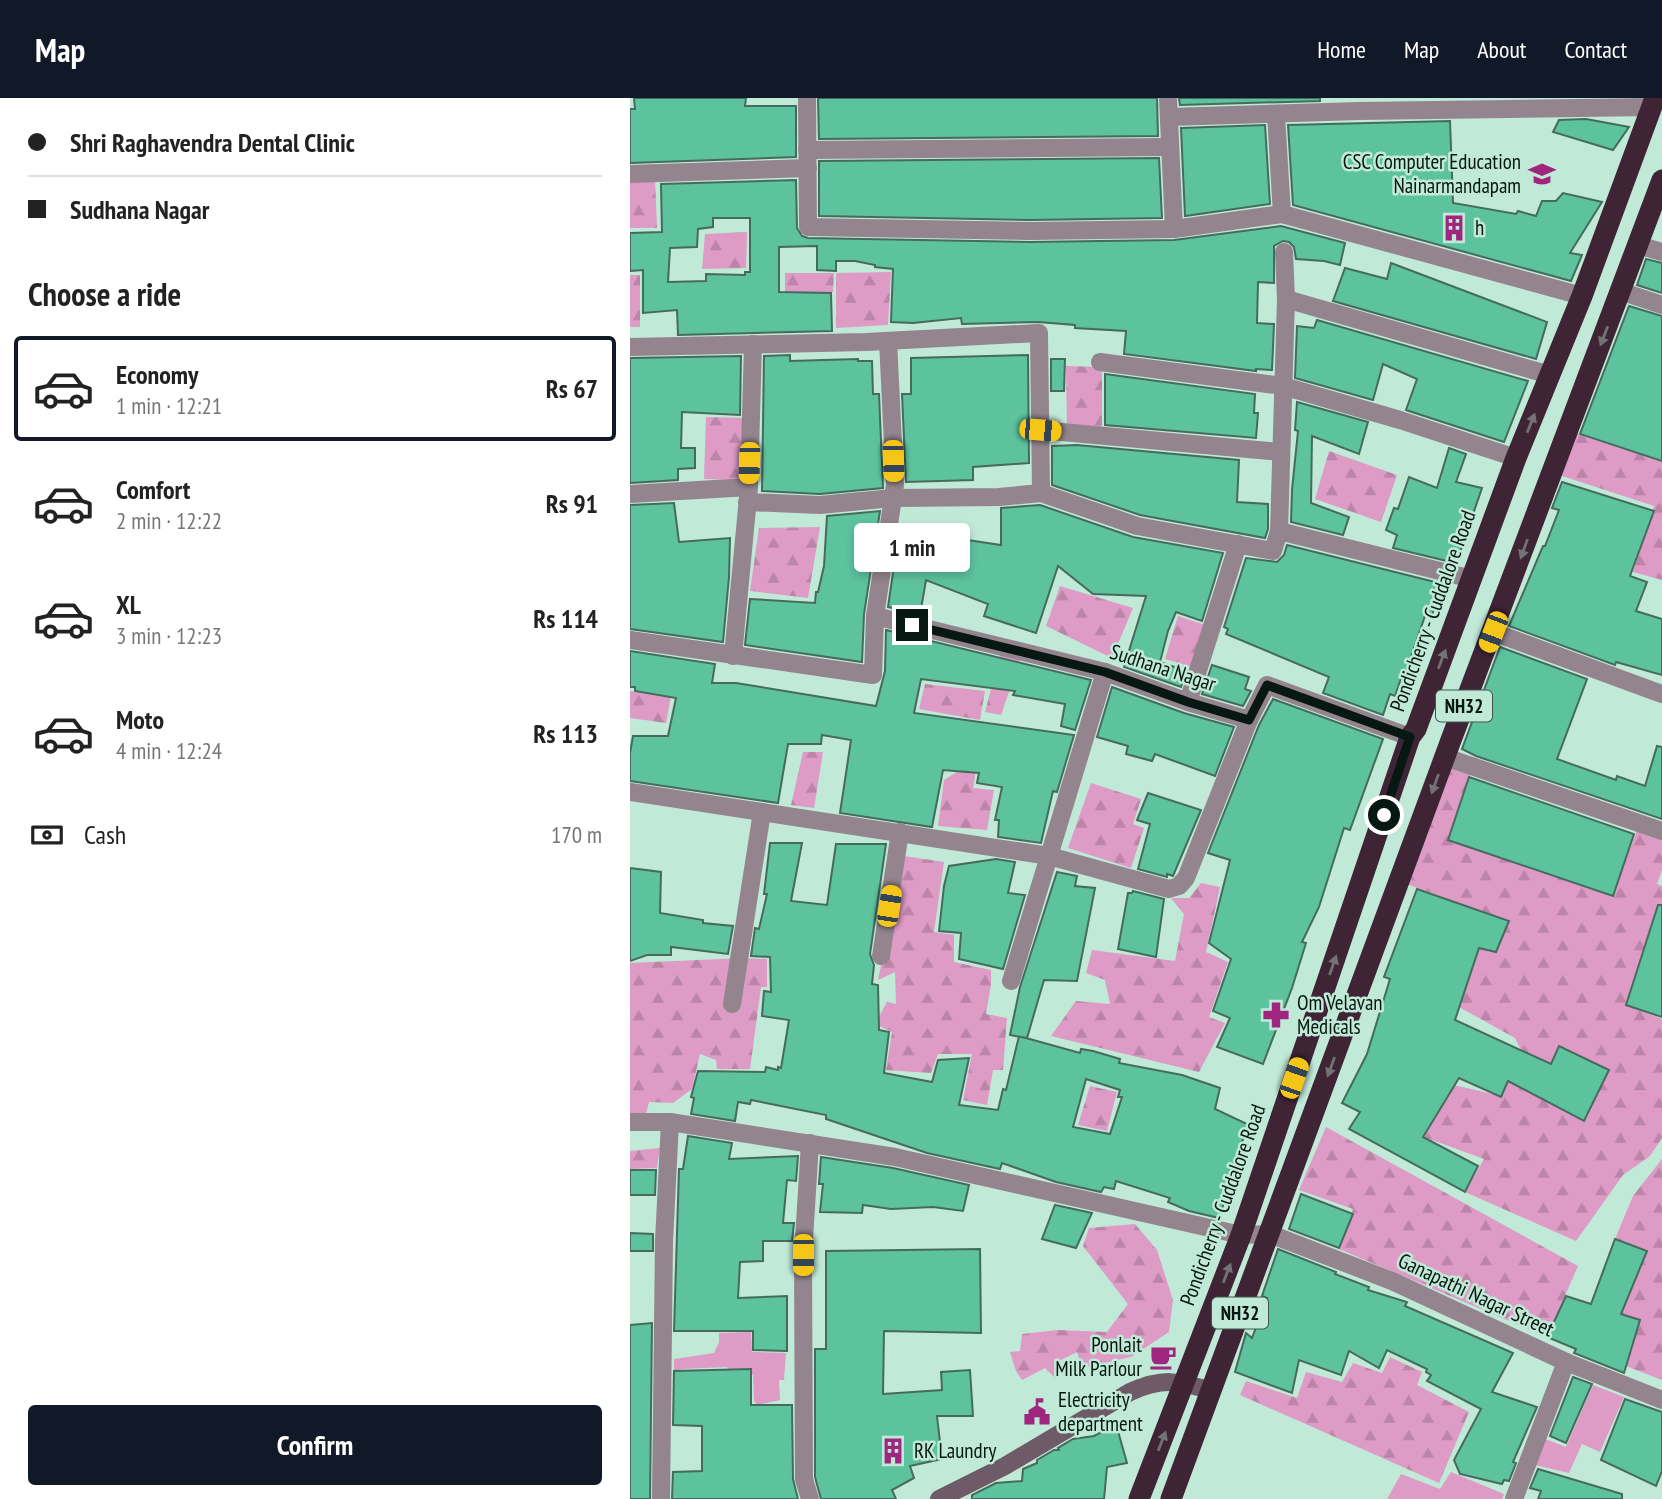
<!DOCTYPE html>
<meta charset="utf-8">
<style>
:root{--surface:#fff;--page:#f2f2f2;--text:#222;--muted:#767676;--line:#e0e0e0;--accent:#111827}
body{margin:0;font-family:"PT Sans Narrow",sans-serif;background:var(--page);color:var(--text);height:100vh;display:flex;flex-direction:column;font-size:26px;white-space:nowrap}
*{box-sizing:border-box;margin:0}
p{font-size:23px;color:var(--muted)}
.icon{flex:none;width:38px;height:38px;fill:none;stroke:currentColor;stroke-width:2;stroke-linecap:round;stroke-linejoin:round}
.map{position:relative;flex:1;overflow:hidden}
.panel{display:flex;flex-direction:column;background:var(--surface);width:630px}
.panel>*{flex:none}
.hud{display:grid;align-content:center;height:154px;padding:0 28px;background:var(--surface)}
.end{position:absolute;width:32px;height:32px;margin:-16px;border:9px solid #071711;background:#fff;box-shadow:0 0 0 4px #fff}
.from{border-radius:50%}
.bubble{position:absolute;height:49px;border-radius:7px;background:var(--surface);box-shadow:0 4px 10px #0003;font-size:23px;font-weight:700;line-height:49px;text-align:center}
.car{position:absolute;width:21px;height:42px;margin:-21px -10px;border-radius:9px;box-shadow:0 0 5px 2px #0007;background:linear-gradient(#f5c518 24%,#345 0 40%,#f5c518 0 76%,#345 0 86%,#f5c518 0)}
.hud b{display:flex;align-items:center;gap:24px;height:66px;font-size:26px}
.hud b+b{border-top:2px solid var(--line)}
.hud i{width:18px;height:18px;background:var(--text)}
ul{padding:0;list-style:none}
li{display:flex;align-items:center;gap:21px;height:105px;margin:0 14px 10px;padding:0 14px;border:4px solid transparent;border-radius:7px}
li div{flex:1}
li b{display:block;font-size:26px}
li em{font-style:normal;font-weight:700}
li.on{border-color:var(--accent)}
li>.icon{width:63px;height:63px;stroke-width:1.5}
h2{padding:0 28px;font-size:32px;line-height:84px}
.pay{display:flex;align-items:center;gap:18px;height:77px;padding:0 28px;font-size:26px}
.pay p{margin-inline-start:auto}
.primary-button{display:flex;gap:14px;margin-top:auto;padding:14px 28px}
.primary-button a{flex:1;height:80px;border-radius:7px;background:var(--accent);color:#fff;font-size:28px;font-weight:700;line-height:80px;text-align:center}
header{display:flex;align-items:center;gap:42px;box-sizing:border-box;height:98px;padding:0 35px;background:var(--accent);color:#fff}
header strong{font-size:33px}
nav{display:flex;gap:38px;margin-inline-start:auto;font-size:24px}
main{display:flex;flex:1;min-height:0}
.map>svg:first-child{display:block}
.grass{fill:#dd9bc5}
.forest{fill:url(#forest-firs)}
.building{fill:#5dc39f;stroke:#466b5c;stroke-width:2;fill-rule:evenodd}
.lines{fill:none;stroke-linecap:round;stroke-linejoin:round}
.street{stroke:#93848d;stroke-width:18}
.secondary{stroke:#6f5a67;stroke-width:18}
.highway{stroke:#3f2435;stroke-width:21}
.oneway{fill:#737376}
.route{stroke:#071711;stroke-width:9}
.labels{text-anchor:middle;stroke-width:5;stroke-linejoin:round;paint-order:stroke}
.shield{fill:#c0e9d8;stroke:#3e564d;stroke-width:2}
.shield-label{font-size:19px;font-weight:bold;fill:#071711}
.poi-label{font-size:21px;fill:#071711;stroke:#c0e9d8;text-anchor:start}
.street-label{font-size:21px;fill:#071711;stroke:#c0e9d8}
</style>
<header>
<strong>Map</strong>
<nav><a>Home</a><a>Map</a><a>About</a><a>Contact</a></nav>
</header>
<main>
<section class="panel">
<div class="hud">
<b><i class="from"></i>Shri Raghavendra Dental Clinic</b>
<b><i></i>Sudhana Nagar</b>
</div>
<h2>Choose a ride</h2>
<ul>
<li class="on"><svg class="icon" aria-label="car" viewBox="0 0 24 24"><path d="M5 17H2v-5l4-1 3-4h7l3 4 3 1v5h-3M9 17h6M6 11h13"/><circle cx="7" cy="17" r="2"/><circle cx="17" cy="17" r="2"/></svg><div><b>Economy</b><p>1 min · 12:21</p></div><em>Rs 67</em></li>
<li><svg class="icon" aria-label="car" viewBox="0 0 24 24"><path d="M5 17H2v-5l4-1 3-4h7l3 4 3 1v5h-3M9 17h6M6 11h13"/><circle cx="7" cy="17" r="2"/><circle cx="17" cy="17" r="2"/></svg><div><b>Comfort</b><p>2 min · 12:22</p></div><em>Rs 91</em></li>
<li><svg class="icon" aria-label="car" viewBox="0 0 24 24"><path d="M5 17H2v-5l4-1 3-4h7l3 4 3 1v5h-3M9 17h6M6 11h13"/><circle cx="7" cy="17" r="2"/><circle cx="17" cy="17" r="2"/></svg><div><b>XL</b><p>3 min · 12:23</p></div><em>Rs 114</em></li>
<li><svg class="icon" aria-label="car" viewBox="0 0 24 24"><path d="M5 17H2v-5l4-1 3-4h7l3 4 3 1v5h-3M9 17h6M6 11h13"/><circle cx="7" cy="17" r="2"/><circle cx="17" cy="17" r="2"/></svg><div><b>Moto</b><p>4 min · 12:24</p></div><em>Rs 113</em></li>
</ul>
<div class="pay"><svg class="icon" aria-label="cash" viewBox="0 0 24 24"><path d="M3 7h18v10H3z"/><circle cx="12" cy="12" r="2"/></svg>Cash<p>170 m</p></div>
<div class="primary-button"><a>Confirm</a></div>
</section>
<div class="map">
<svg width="1032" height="1401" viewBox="0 0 1032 1401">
<defs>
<pattern id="forest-firs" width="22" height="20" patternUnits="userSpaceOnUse" patternTransform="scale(1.75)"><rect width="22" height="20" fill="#dd9bc5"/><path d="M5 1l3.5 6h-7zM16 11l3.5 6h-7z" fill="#bc85a8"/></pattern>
</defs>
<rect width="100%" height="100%" fill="#c0e9d8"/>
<g class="grass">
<polygon points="121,1234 122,1254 156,1255 154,1282 149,1282 150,1302 127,1307 124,1303 123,1277 99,1276 97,1269 52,1271 44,1274 44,1261 84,1255 89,1244 89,1235"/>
<polygon points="963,1287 994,1299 970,1354 952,1346 939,1375 905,1367 915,1341 936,1349"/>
<polygon points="821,1374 874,1396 872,1401 757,1401 771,1376 810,1391"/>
</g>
<g class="forest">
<polygon points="25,81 27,130 0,130 0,83"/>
<polygon points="117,134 116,170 72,171 75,136"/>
<polygon points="261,174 258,227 206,230 206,175"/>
<polygon points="155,175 204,175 203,194 176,194 176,230 155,229"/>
<rect x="0" y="177" width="10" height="52"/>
<polygon points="436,268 472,269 472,334 437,329"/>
<polygon points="76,319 117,320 112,382 74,381"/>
<polygon points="942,334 1032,363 1032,482 1003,474 1024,408 926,376"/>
<polygon points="699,353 767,377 751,424 685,401"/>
<polygon points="190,429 178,500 120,493 129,430"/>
<polygon points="430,488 503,510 482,560 416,528"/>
<polygon points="548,518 578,528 565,570 535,561"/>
<polygon points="370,556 391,559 371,617 355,614"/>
<polygon points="295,586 355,593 350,622 289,611"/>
<polygon points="0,593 41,598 36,625 0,620"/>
<polygon points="338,622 354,624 343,690 364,692 357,732 308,728 314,682 330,672"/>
<polygon points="173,654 193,654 184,710 161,707"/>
<polygon points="813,666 840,677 818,742 982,798 1008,730 1032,740 1032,772 1027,786 1032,788 1032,812 1026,811 996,907 1032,921 1032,1040 1020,1058 993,1077 946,1143 835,1094 854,1061 794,1039 824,987 871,998 891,952 885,940 829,909 849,850 866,853 879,823 774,785"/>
<polygon points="461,685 511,701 503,726 514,730 501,770 438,750"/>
<polygon points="274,758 314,764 304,834 324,837 324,864 361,872 361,887 356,916 377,920 373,972 363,972 357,1007 333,1002 342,956 308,956 301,975 256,972 262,934 249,928 247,922 257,904 266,906 265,874 248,882"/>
<polygon points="571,785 590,789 576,854 598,864 579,919 595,925 569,974 421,938 446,903 480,906 475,882 456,875 462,852 545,863 554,816 541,800 559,800"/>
<polygon points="113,860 137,861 137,889 131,889 120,971 87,971 86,962 70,956 62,991 43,1005 19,1004 16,1016 0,1018 0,865"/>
<polygon points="460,988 487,994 477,1033 448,1027"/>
<polygon points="696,1029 948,1168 917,1239 709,1151 723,1111 669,1092"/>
<polygon points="30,1050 27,1070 0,1071 0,1053"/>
<polygon points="1032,1061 1032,1282 996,1268 1010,1222 991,1216 1017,1153 985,1141 1003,1098"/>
<polygon points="505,1126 527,1152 543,1202 539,1234 501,1259 452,1270 447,1254 427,1264 425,1280 415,1270 392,1282 386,1273 380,1254 390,1253 392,1236 428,1232 477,1234 498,1206 453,1148 459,1130"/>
<polygon points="760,1259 792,1274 787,1287 839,1314 809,1385 610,1297 616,1283 667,1300 676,1274 712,1284 723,1265 752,1275"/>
</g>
<g class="building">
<polygon points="4,0 116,0 115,8 166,8 166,59 0,65 0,11 5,11"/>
<polygon points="188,0 527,0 528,38 189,41"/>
<polygon points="549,0 690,0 690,3 550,7"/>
<polygon points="956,21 999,29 983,52 923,34 929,22"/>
<polygon points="820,23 823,105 886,116 888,113 906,118 912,103 926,103 933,95 972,104 940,155 952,157 941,183 663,107 658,27"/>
<polygon points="635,27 640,106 555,118 551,30"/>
<polygon points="529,60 532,120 399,122 189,118 189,63"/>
<path d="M166 82 167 130 172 138 178 140 399 144 544 142 651 128 715 145 710 167 694 163 666 161 664 149 659 144 653 143 644 148V185L628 184 627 225 644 226 642 272 626 271V273L494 256 496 233 445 230V227L408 224 332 226 331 220 283 225 261 224 263 171 245 169V167L225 163H206V173L187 172V148L149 149V194L201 195 202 233 48 237 47 212 13 215V172L0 173V135L32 134 31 86ZM83 120H120V174H115V177L76 176V183L38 184 40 150 67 149 68 131 83 129Z"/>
<polygon points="1016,161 1032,165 1032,195 1007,187"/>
<polygon points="761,165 917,224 906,261 703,203 715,170 757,181"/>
<polygon points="999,208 1032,218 1032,363 950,336"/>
<polygon points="687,222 898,283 874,344 776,312 787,281 753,266 743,302 665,280 667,228 684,230"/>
<polygon points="160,257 160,263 228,261 228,263 242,263 243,296 249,296 253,390 190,396 132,393 134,258"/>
<polygon points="398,257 399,365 343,369 343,382 276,384 272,296 281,296 281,260"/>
<polygon points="111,258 110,317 52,314 51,350 65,350 65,370 48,371 48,382 0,385 0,260"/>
<polygon points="421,261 435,261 434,293 421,293"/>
<polygon points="475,276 625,296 624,315 628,315 626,340 475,327"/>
<polygon points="667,304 738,324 729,356 682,338 681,405 719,419 713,437 661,424 662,392 668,333 665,332"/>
<polygon points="447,347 609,362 607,404 638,406 638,431 635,440 510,417 422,387 422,348"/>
<polygon points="819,350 836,356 826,384 852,390 828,460 823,458 821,464 763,450 767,437 756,432 764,410 768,411 779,379 807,390"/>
<polygon points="932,384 1024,413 1000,478 1017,484 1006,513 1032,521 1032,577 986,564 985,567 879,528 913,448 915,448 929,412 922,410"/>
<polygon points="44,405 49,444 100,440 99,479 93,544 0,531 0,407"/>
<polygon points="410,407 503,439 593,455 572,523 546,514 538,533 530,564 556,573 551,589 494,569 516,498 463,496 428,468 406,535 354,518 358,506 296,482 290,517 258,509 266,454 313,454 318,439 371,447 371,410"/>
<polygon points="250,413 234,516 232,564 115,547 120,501 185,505 186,494 188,494 194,468 197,418"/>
<polygon points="657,447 813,486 802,517 796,515 776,573 774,572 765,598 760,596 753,617 693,595 699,579 596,536 598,531 594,529 616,460 647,464 654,457"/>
<polygon points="256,532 461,582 445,632 431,628 435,606 383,597 385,593 291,581 284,615 444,637 427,694 423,693 411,745 368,739 369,722 365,722 372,689 347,685 349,675 313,672 302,729 210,715 221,642 192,637 191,646 158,646 148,705 0,683 0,655 3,638 38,638 46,600 5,593 5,589 0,589 0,553 85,566 82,585 106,585 246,608 255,573"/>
<polygon points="870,549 957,581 927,661 986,682 987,678 1015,688 1027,648 1032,649 1032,721 846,658 832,651"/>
<polygon points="582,567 619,579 615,591 621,593 613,608 572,596"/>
<polygon points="482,589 554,615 604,629 585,678 525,656 522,663 496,656 498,648 467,639"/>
<polygon points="643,601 753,641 720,732 714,730 689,809 672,844 676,845 662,890 633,966 587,949 600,920 583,913 601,861 579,845 600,762 578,755 629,627"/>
<polygon points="839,679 1004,736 983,798 818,742"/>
<polygon points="518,695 571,712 543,778 537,776 537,779 508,771 520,726 507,722"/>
<path d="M140 745H172L161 803 197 807 206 746H256L240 856 244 867 242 886 248 887 249 932 259 934 254 975 302 984 308 962 339 960 329 1007 368 1012 373 991 376 992 389 938 450 955 451 951 463 953 490 961 489 965 552 977 590 990 585 1011 619 1027 599 1075 603 1076 589 1120 559 1113 538 1104 540 1100 486 1083 484 1091 474 1089 471 1094 426 1084 372 1065 370 1071 297 1055 196 1021V1017L121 1002 120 1006 108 1004 105 1023 61 1016 64 1000 61 999 68 973 135 974 136 969 148 972V969L151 970 159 922 132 918 134 893 141 894 140 859 121 858 125 830 129 831 137 796H134ZM456 981 490 992 488 999H492L480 1036 443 1029Z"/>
<polygon points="366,761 385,764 378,795 395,797 373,871 329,861 331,835 309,833 314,788 319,768"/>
<polygon points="0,770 31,774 30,815 73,822 73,825 103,828 98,856 41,849 41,857 17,857 0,863"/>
<polygon points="427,774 447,778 445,788 465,790 447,883 414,882 397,940 380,937 390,889"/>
<polygon points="787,791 879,823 866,854 849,850 825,922 921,966 929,948 979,972 954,1023 878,983 871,999 829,980 793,1039 848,1068 835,1094 719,1031 730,1014 712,1005 737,956 760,881 754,879"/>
<polygon points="503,793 534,801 526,859 488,851 498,795 502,795"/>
<polygon points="1028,807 1032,807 1032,919 996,907"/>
<polygon points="58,1038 102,1045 99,1061 168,1058 166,1083 157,1082 153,1125 164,1125 162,1143 133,1143 133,1163 110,1164 108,1200 157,1198 157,1253 123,1252 123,1233 44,1233 49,1071 53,1071"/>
<polygon points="191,1059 263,1070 339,1087 333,1113 303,1109 261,1111 233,1107 232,1115 190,1114 193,1086 189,1086"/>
<polygon points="0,1072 26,1072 25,1097 0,1097"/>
<polygon points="671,1096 723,1116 709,1150 659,1131"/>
<polygon points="425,1107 462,1115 446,1150 412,1141"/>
<polygon points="0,1135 23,1136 23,1153 0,1153"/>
<polygon points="985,1141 1017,1153 991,1216 1010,1222 994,1275 944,1255 946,1251 917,1239 936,1198 961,1206"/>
<polygon points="350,1151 351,1235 254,1233 253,1296 312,1292 311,1274 340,1272 343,1318 307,1318 312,1361 280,1368 284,1380 262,1392 266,1401 191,1401 185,1379 185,1251 196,1251 196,1153"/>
<polygon points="648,1151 706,1174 705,1176 739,1189 738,1192 777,1204 775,1208 883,1255 862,1294 907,1309 883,1364 886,1365 879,1383 874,1382 872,1386 830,1376 824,1362 851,1311 797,1283 801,1277 796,1274 797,1271 757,1252 749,1270 719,1253 711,1277 669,1262 662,1295 605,1274 616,1235 622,1240 637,1200 632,1198"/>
<polygon points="22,1225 20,1401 0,1401 0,1227"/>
<polygon points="121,1271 121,1307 162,1307 163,1381 168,1401 42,1401 43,1374 72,1373 72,1328 43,1327 44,1273"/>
<polygon points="943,1279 962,1286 936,1345 920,1338"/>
<polygon points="995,1301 1032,1314 1032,1373 1026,1388 971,1362"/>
<polygon points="486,1326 497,1365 477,1369 474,1401 342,1401 342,1397 366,1385 392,1383 393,1371 407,1365 407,1362 424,1352 429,1352 428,1350 443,1341 464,1338"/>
<polygon points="908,1371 992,1396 992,1401 908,1401 911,1393 900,1390"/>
</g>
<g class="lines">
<g class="street">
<polyline points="177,0 178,129 399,133 544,131 652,116 952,198"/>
<polyline points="538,0 544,131"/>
<polyline points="646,17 652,116"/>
<polyline points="539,19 729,13 1022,9"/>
<polyline points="177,52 540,49"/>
<polyline points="0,76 178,70"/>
<polyline points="1008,147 1032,154"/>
<polyline points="654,154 656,201 649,433 842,481"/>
<polyline points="990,193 1032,207"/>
<polyline points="656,201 920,277"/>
<polyline points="0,249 236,244 409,235 411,395"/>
<polyline points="470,264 653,288 770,322 886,360"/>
<polyline points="410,332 650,354"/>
<polyline points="0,396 119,389"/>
<polyline points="117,404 190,407 263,400 369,399 411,395 507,428 643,453 649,433"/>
<polyline points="245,518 475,574 558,604 619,622 637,587 780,639"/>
<polyline points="863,534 1032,596"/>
<polyline points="0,542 243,577 245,518 265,387 258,243"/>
<polyline points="103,558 119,389 123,246"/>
<polyline points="558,604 608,446"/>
<polyline points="815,659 1032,733"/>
<polyline points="0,694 419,758 539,791 549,788 556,780 619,622"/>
<polyline points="251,858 270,734"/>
<polyline points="381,883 475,574"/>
<polyline points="102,906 132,714"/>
<polyline points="0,1024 40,1024 265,1059 611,1137 640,1136 762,1183 936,1264 1032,1302"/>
<polyline points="31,1401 34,1143 40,1024"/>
<polyline points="180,1401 174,1381 173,1157 180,1045"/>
<polyline points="884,1401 936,1264"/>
</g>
<path class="secondary" d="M309 1401 375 1368 500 1294C531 1280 548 1282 581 1293"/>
<g class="highway">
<polyline points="509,1401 611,1137 780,639 786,631 886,360 952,198 1025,0"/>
<polyline points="541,1401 821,642 1032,82"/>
</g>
</g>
<defs><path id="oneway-solid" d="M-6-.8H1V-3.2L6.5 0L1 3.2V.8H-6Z" transform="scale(1.75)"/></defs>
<g class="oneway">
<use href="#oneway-solid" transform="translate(974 238) rotate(111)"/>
<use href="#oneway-solid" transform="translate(901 325) rotate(-68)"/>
<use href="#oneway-solid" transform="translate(894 451) rotate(110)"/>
<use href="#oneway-solid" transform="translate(812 561) rotate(-69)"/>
<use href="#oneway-solid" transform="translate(805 686) rotate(110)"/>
<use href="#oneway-solid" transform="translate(703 867) rotate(-71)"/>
<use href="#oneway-solid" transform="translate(701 969) rotate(110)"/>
<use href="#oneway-solid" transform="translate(597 1175) rotate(-69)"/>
<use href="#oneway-solid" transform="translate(532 1343) rotate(-69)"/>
</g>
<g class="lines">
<polyline class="route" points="282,527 475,574 558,604 619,622 637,587 780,639 754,717"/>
</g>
<defs>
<g id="school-bare" transform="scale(2.1)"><path d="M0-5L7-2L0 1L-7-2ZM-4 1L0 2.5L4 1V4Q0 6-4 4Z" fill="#9f267f" stroke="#c0e9d8" stroke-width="2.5" paint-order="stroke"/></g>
<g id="building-bare" transform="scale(2.1)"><path d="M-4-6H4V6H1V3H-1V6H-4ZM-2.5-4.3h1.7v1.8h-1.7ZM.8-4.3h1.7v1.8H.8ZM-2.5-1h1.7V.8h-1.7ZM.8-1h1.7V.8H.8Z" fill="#9f267f" stroke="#c0e9d8" stroke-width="2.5" paint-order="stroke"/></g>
<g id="pharmacy-bare" transform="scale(2.1)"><path d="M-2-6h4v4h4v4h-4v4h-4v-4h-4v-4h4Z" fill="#9f267f" stroke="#c0e9d8" stroke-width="2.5" paint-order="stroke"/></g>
<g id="cafe-bare" transform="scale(2.1)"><path d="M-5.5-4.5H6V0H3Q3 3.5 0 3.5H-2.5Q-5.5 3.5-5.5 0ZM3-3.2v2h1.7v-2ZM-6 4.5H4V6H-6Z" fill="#9f267f" stroke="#c0e9d8" stroke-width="2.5" paint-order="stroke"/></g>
<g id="civic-bare" transform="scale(2.1)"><path d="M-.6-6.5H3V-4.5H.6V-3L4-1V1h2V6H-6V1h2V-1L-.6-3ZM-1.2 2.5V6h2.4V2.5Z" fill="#9f267f" stroke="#c0e9d8" stroke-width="2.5" paint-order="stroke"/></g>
</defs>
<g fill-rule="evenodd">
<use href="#school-bare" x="912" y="76"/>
<use href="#building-bare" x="824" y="130"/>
<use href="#pharmacy-bare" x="646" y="917"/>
<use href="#cafe-bare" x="533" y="1259"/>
<use href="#civic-bare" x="407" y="1314"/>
<use href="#building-bare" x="263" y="1353"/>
</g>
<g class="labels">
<g class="shield">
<rect x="806" y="592.5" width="56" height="31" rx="5"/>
<rect x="582" y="1199.5" width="56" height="31" rx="5"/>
</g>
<g class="shield-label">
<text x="834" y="615">NH32</text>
<text x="610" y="1222">NH32</text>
</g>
<g class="poi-label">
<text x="891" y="71" text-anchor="end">CSC Computer Education<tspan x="891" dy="24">Nainarmandapam</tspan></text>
<text x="845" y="137">h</text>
<text x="667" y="912">Om Velavan<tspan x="667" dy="24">Medicals</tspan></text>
<text x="512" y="1254" text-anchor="end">Ponlait<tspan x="512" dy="24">Milk Parlour</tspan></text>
<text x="428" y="1309">Electricity<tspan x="428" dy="24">department</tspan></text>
<text x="284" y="1360">RK Laundry</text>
</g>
<g class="street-label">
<text transform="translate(803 513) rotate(-70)" y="7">Pondicherry - Cuddalore Road</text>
<text transform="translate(533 570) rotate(18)" y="7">Sudhana Nagar</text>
<text transform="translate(593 1107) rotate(-70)" y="7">Pondicherry - Cuddalore Road</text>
<text transform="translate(846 1197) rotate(25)" y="7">Ganapathi Nagar Street</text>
</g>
</g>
</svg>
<i class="end from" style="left:754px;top:717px"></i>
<i class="end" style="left:282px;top:527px"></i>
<div class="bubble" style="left:224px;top:425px;width:116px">1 min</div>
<i class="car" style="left:410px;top:332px;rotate:95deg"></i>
<i class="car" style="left:263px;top:363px;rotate:178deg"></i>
<i class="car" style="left:119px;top:365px;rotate:182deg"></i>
<i class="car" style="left:863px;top:534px;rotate:201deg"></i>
<i class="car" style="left:259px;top:808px;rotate:9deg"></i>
<i class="car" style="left:664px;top:980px;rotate:19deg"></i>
<i class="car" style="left:173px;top:1157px;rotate:180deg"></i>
</div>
</main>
